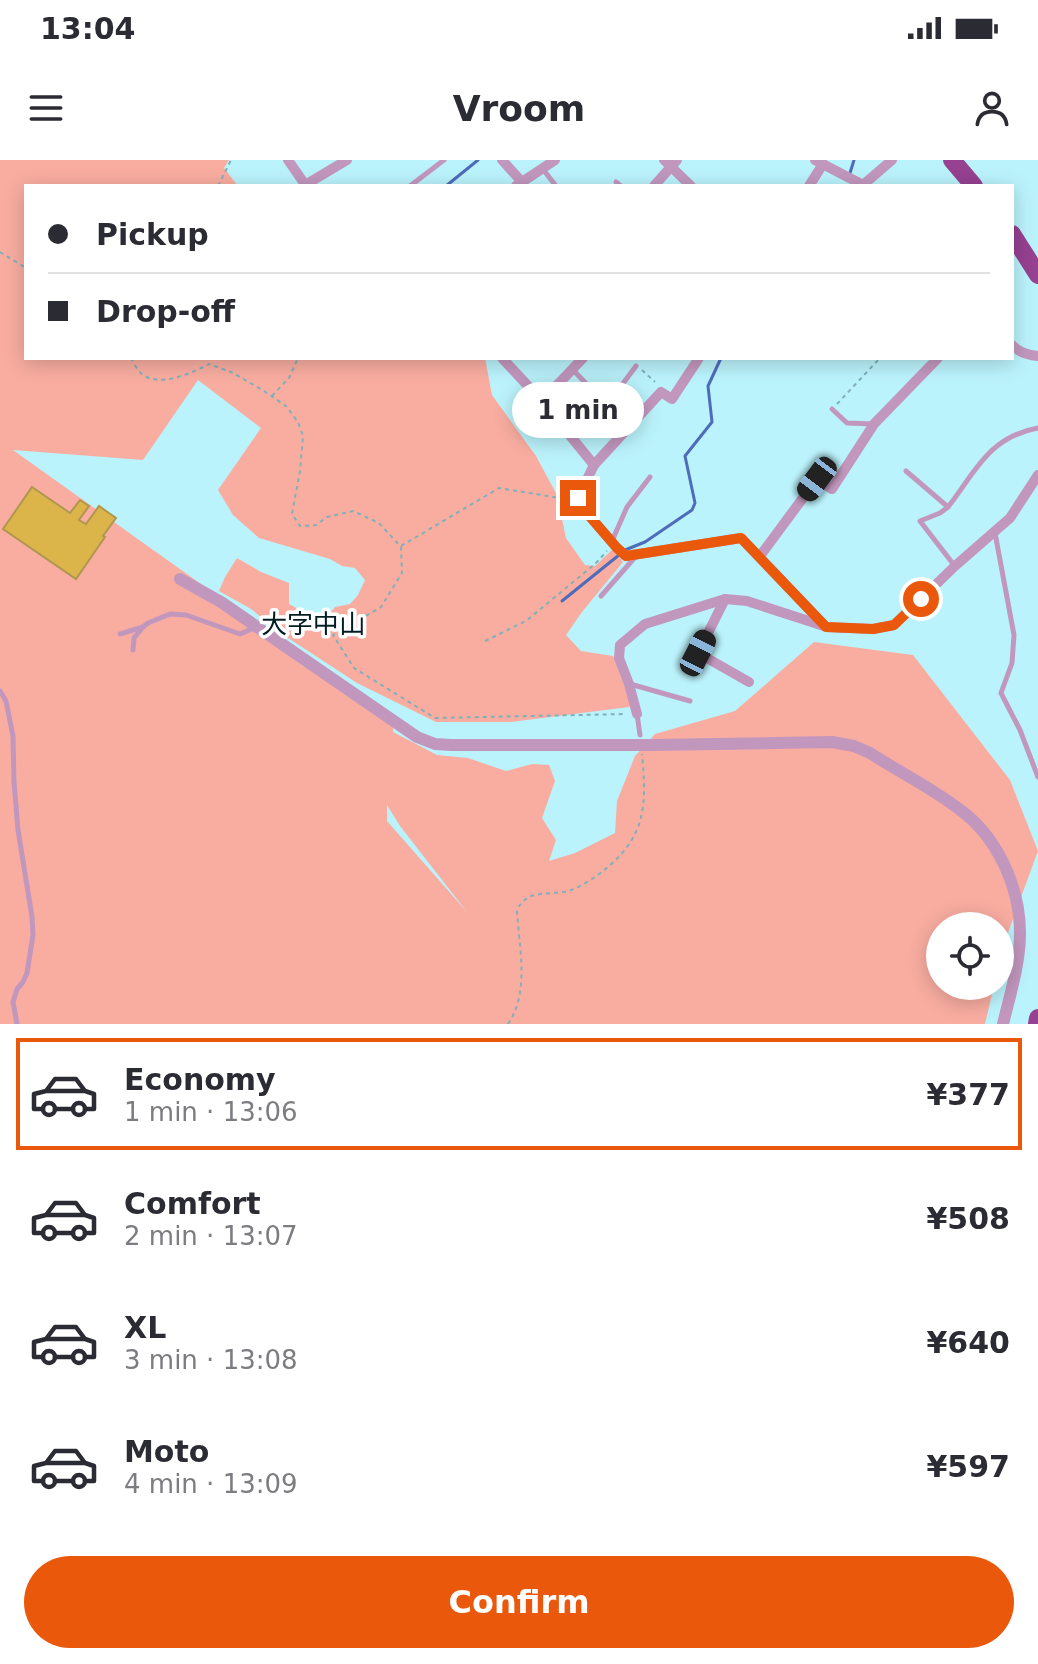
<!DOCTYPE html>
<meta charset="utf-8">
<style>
:root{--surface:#fff;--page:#f7f7f7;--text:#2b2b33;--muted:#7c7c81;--line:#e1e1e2;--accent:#ea580c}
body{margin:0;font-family:"DejaVu Sans","Noto Sans JP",sans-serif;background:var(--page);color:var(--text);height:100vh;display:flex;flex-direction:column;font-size:30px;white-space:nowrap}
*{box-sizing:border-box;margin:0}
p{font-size:26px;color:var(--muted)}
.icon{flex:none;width:44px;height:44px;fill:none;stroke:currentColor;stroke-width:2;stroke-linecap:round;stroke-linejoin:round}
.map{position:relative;height:864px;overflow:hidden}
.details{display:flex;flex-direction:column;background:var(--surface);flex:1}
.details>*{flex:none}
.top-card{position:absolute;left:24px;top:24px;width:990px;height:176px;border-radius:0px;box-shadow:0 4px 20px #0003;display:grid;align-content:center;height:176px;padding:0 24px;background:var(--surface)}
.controls{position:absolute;left:926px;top:752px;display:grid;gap:16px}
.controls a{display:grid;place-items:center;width:88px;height:88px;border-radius:50%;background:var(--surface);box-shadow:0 4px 20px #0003;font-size:40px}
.end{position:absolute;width:36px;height:36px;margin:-18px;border:10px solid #ea580c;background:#fff;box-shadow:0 0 0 4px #fff}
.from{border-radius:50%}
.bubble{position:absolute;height:56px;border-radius:28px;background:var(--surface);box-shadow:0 4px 20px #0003;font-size:26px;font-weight:800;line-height:56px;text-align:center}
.car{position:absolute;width:24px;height:48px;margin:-24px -12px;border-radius:10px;box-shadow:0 0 6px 2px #0007;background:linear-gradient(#222 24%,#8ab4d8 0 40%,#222 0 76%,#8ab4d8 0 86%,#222 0)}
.top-card b{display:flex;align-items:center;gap:28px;height:76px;font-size:30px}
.top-card b+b{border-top:2px solid var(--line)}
.top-card i{width:20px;height:20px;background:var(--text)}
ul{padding:14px 0 0;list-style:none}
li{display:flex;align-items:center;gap:24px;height:112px;margin:0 16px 12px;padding:0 8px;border:4px solid transparent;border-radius:0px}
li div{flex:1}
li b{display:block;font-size:30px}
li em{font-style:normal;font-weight:800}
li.selected{border-color:var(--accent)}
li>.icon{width:72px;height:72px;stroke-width:1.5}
.primary-button{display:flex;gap:16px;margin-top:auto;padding:16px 24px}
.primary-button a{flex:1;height:92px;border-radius:48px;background:var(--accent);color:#fff;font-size:32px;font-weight:800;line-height:92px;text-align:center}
.status{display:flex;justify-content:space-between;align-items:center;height:56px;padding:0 40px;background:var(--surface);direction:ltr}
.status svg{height:22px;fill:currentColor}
header{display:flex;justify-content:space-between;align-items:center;height:104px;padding:0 24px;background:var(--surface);font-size:36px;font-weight:800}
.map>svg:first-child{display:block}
.green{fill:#f9ada1;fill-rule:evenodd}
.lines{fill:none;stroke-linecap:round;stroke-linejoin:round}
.stream{stroke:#4e6cba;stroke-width:3}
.building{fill:#dbb549;stroke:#b0964f;stroke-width:2}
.path{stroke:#80b0b8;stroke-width:2;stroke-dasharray:4 4;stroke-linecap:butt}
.service{stroke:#c297be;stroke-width:5}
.minor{stroke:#c297be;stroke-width:10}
.tertiary{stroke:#c297be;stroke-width:12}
.trunk{stroke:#964191;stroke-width:18}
.tertiary-bridge{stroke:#c297be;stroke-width:12}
.route{stroke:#ea580c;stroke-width:10}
.labels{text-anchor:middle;stroke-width:7;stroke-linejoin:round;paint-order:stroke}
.quarter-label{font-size:26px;fill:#001d22;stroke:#fff}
</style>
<div class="status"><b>13:04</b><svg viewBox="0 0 49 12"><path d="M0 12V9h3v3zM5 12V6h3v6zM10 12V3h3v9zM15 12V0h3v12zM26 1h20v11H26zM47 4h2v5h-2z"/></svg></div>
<header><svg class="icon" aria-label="menu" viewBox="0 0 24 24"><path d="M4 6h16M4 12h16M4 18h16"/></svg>Vroom<svg class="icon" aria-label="person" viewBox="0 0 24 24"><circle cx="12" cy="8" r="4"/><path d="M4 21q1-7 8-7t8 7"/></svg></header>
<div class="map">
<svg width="1038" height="864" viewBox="0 0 1038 864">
<rect width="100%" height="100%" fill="#bbf3fc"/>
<path class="green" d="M0 0H229L224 8 238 26H26V198H485L492 235 536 296 557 335 566 378 585 405 595 406 613 389 623 402 582 452 566 475 581 491 613 496 631 542 629 547 511 562H436L357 523 285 476 251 449 219 431 225 417 237 398 261 412 289 423V444L300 450 327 457 335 447 350 444 358 435 365 420 355 408 342 406 330 399 259 378 233 355 218 330 261 268 198 220 143 300 13 290 278 479 394 560 393 572 437 595 468 598 506 611 532 604 549 605 555 621 542 658 556 680 549 701 575 693 615 673 617 641 635 596 655 574 735 551 814 482 913 495 1010 620 1038 691 1005 781 1000 802V766H940V826H994L985 864H0ZM387 645 400 666 467 752 387 661Z"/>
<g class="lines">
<g class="stream">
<polyline points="850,13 854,0"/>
<polyline points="446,26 478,0"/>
<polyline points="625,390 645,382 692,350 695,343 685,296 712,262 708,226 721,198"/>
<polyline points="562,441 619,395"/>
</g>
</g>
<polygon class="building" points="32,327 70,353 80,340 89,346 79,360 86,364 99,346 116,358 103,376 105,377 76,419 3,369"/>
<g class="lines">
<g class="path">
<polyline points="218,26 231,0"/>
<polyline points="0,92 26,108"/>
<path d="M131 198C134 203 137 210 142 214 159 228 192 213 209 204L231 212 264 231 286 246 298 262 303 276 300 311 292 354 300 366 316 365 327 357 353 351 379 363 401 387 402 413 381 447 333 475 354 508 435 558 625 554"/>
<polyline points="642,210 655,222"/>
<polyline points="272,236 289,218 298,198"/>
<polyline points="837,244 880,198"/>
<polyline points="401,386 499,328 566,339"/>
<polyline points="485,481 526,461 595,404 607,391"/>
<path d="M508 864C530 832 519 787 517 751 526 727 551 737 571 730 582 726 594 718 603 711 646 677 647 646 642 594"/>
</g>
<g class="service">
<polyline points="542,8 556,26"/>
<polyline points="616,22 621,26"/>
<polyline points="410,26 444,0"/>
<polyline points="573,210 607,245 636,206"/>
<polyline points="832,249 847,263 873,264"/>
<polyline points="906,311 948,347"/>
<polyline points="995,373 1014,475 1012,503 1001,533 1020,570 1038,617"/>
<polyline points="612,381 627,347 650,317"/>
<path d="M954 405 920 361 940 353 948 347C976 311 989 277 1038 268"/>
<polyline points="601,436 637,395"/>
<polyline points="120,474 143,467 148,463 170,454 186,455 240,474 256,467"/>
<polyline points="133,490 134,478 143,467"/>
<polyline points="630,524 690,541"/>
<polyline points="0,531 6,541 13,576 14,622 18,670 32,757 33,775 27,813 23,822 17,829 13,842 17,864"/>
<polyline points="637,554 640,575"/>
</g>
<g class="minor">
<polyline points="288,0 306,26"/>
<polyline points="502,0 522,22"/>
<polyline points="664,0 691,26"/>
<polyline points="815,0 865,26"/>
<polyline points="305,25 347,0"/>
<polyline points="863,25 892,0"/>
<polyline points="516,26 555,0"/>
<polyline points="654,26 677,0"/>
<polyline points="809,26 823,4"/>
<path d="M1012 185C1018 192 1029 195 1038 196"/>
<polyline points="502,198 542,241 594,305 578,338 580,345 617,388 626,396 741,378 826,467 873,469 894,465 955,406 1010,358 1038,315"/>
<polyline points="542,241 583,198"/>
<polyline points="594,305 661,232 672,239 699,198"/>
<polyline points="760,396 817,319 832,329 874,264 938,198"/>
<polyline points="725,439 698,493 749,522"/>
<polyline points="637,554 629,524 619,498 620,485 645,464 725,439 747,441 824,466"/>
</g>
<g class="tertiary">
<polyline points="180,419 221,442 417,577 435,584 451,585 624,585"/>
<path d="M653 585 832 582 854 586 870 593C899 612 932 628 959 649 997 676 1020 727 1020 773 1020 803 1010 835 1003 864"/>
</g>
<g class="trunk">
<polyline points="952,0 974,26"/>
<polyline points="1012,74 1038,115"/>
<polyline points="1037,864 1038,858"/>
</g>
<polyline class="tertiary-bridge" points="624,585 653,585"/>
</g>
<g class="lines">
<polyline class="route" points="578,338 580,345 617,388 626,396 741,378 826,467 873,469 894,465 921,439"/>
</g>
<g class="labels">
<g class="quarter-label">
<text x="313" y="473">大字中山</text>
</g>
</g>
</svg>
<div class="controls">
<a><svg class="icon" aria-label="locate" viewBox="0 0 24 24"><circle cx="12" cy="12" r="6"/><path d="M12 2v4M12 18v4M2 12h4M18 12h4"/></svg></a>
</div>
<i class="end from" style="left:921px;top:439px"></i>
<i class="end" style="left:578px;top:338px"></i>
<div class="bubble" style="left:512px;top:222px;width:132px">1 min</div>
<i class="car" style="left:817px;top:319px;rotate:217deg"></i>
<i class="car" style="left:698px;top:493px;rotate:27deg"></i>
<div class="top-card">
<b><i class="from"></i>Pickup</b>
<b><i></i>Drop-off</b>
</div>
</div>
<section class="details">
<ul>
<li class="selected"><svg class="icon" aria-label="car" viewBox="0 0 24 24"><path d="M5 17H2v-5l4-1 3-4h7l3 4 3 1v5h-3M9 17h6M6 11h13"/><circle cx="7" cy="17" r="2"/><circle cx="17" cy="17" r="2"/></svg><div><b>Economy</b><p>1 min · 13:06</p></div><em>¥377</em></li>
<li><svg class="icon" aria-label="car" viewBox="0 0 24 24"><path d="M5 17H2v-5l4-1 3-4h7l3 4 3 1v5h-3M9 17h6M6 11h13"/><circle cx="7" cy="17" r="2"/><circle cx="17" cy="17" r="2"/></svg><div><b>Comfort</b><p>2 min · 13:07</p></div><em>¥508</em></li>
<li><svg class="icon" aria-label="car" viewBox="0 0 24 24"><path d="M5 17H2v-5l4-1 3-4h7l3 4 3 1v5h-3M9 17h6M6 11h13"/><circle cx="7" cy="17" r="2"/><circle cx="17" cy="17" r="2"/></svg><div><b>XL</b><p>3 min · 13:08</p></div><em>¥640</em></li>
<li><svg class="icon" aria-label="car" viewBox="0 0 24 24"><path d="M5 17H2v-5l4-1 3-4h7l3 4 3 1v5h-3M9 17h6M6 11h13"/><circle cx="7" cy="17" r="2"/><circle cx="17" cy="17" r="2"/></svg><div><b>Moto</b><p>4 min · 13:09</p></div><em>¥597</em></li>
</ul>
<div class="primary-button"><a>Confirm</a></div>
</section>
